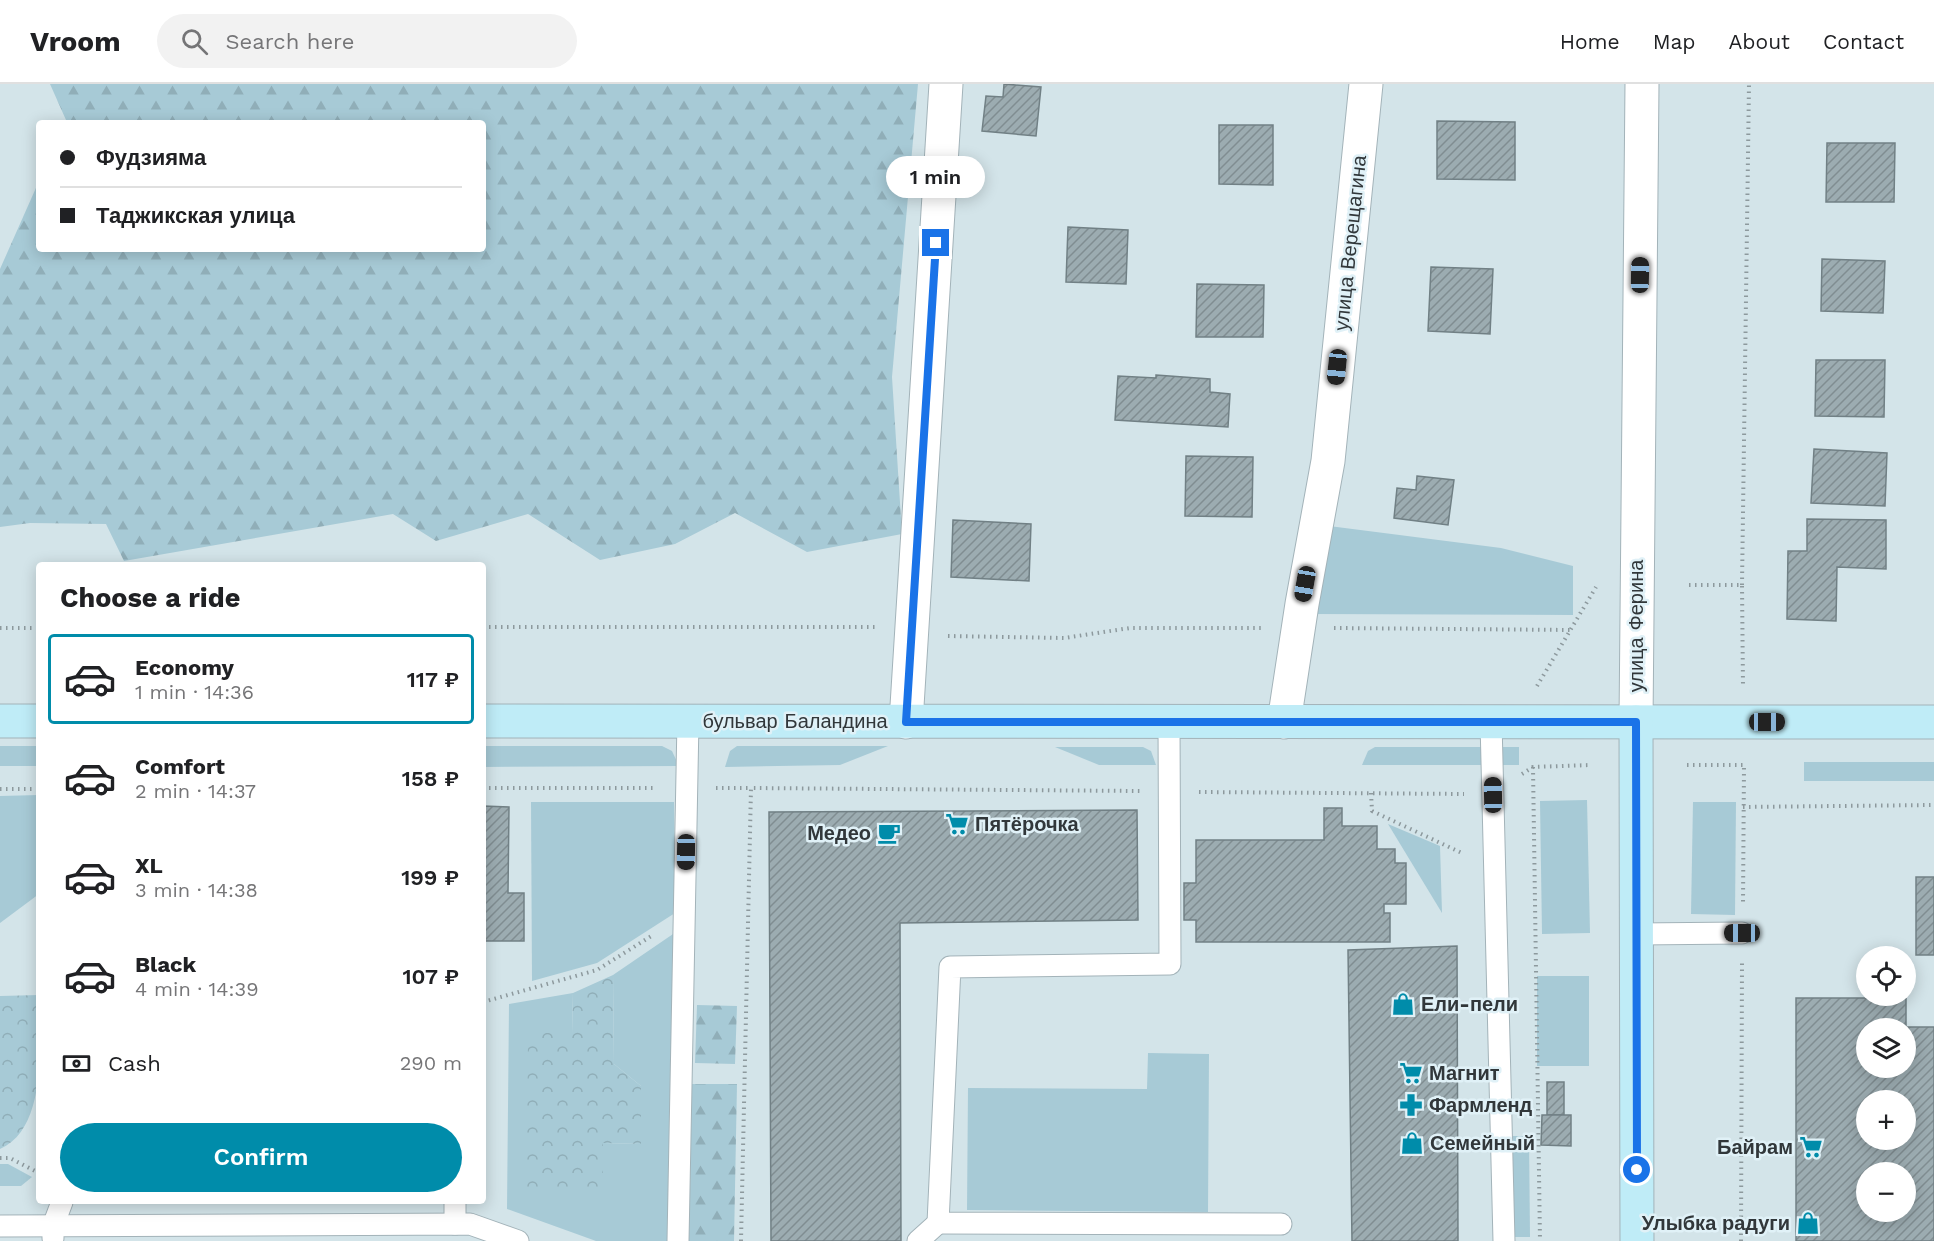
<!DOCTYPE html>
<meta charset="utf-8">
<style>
:root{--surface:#fff;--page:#f2f2f2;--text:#202124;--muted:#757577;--line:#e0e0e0;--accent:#008caa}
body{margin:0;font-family:"Work Sans",sans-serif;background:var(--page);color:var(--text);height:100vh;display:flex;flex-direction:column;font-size:22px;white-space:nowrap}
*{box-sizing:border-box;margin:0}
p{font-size:20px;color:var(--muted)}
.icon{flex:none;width:33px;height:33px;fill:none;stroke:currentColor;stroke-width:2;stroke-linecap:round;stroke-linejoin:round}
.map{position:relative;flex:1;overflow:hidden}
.drawer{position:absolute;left:36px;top:478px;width:450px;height:642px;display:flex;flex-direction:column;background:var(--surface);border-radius:6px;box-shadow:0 3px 15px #0003}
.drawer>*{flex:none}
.hud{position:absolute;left:36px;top:36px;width:450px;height:132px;border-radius:6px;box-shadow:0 3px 15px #0003;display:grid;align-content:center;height:132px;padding:0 24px;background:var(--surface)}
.buttons{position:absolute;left:1856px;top:862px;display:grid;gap:12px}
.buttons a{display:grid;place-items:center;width:60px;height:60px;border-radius:50%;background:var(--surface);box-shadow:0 3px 15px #0003;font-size:30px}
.end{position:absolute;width:27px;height:27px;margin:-14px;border:8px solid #1a73e8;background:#fff;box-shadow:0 0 0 3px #fff}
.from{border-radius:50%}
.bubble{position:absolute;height:42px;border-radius:21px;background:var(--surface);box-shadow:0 3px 15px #0003;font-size:20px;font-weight:600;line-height:42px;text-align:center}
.car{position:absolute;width:18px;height:36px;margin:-18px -9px;border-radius:8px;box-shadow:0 0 4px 2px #0007;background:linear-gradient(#222 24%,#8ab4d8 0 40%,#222 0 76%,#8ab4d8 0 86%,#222 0)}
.hud b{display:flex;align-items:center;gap:21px;height:57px;font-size:22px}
.hud b+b{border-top:2px solid var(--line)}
.hud i{width:15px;height:15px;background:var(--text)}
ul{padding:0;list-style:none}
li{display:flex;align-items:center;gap:18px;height:90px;margin:0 12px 9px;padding:0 12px;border:3px solid transparent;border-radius:6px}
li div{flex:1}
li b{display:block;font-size:22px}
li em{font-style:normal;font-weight:600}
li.current{border-color:var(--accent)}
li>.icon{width:54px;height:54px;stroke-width:1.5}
h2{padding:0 24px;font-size:27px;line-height:72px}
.pay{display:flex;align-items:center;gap:15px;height:66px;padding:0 24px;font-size:22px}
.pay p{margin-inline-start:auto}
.action{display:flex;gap:12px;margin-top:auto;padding:12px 24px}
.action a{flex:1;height:69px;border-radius:36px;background:var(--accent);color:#fff;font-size:24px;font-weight:600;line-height:69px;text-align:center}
header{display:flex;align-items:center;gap:36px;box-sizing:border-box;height:84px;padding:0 30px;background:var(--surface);border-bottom:2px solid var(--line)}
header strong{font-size:28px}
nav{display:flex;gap:33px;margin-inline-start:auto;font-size:21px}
.search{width:420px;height:54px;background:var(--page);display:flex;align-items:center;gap:15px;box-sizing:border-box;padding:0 21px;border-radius:33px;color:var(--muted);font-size:22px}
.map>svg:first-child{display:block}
.grass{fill:#a7cad6}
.forest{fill:url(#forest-firs)}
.park{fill:url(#park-crowns)}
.building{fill:url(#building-hatch);stroke:#718085;stroke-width:1.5;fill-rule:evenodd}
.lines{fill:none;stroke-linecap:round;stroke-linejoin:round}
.service-casing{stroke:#a3b3b9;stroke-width:23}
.minor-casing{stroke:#a3b3b9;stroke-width:35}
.tertiary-casing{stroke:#a3b3b9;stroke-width:35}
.secondary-casing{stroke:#a3b3b9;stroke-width:35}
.path{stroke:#8d999d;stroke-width:4;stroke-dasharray:1.5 4.5;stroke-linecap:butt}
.service{stroke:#fff;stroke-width:21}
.minor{stroke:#fff;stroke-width:33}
.tertiary{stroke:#fff;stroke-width:33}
.secondary{stroke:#bfecf7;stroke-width:33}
.route{stroke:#1a73e8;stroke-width:8}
.labels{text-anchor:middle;stroke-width:5;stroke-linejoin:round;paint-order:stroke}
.street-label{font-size:20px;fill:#31373a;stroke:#e0f1f7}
.poi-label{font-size:20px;font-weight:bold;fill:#31373a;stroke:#e0f1f7;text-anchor:start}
</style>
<header>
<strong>Vroom</strong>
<div class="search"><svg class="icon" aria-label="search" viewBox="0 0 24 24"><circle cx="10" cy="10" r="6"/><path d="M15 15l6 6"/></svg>Search here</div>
<nav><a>Home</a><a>Map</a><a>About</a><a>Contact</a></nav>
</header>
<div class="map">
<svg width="1934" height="1157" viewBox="0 0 1934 1157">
<defs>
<pattern id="forest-firs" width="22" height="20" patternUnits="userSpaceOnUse" patternTransform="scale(1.5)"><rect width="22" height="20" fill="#a7cad6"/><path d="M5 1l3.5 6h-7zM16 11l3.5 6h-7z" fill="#90aeb8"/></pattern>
<pattern id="park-crowns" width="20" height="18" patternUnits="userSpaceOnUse" patternTransform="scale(1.5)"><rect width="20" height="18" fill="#a7cad6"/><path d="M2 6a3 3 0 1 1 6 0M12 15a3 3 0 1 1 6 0" fill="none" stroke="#90aeb8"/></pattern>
<pattern id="building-hatch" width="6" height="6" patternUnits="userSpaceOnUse" patternTransform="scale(1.5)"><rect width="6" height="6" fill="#9cacb1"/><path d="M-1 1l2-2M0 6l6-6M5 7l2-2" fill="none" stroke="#808d91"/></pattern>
</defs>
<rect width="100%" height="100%" fill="#d3e4e9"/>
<g class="grass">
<polygon points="1329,442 1501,464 1573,482 1573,531 1309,530"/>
<rect x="0" y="662" width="39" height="20"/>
<polygon points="483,662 662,662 672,667 679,682 483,683"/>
<polygon points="737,662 888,662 840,681 725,683 730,667"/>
<polygon points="1055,663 1143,663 1151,667 1156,681 1099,681"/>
<polygon points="1375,663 1519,663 1519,681 1362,681 1368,667"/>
<rect x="1804" y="678" width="130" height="19"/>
<polygon points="39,711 39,810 0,839 0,712"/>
<polygon points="1587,716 1590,849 1542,850 1540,717"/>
<polygon points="531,718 674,718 675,829 597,879 532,897"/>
<polygon points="1693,718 1736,718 1735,831 1691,830"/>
<polygon points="1388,740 1440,762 1442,829"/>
<polygon points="676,848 668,1157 596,1157 507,1125 509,920 573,909 572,949 528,949 603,1059 640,1060 641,1002 614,980 613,891"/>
<rect x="1537" y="892" width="52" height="90"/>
<polygon points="1148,969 1209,970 1208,1128 967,1126 968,1004 1147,1005"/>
<polygon points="1512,1052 1529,1052 1530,1153 1513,1153"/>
<polygon points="0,1080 8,1080 32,1093 21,1102 0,1102"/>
</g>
<g class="forest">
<polygon points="50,0 918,0 892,293 902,450 807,468 735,429 675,460 600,476 528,430 436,457 393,430 124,477 106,440 30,439 0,443 0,185 39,97 39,165 483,165 483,39 65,39 66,36"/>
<polygon points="697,921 737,922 735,980 695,979"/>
<polygon points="692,1000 737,1000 734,1157 689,1157"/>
</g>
<g class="park">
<polygon points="613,891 614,980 641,1002 641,1060 603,1059 603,1107 526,1106 528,949 572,949 573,909"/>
<path d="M39 911C39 955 49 1044 0 1065V912Z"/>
</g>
<g class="building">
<polygon points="1004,0 1041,3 1036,52 982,47 986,12 1003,13"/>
<polygon points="1437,37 1515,38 1515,96 1437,95"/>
<polygon points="1219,41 1273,41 1273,101 1219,100"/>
<polygon points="1827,59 1895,59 1894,118 1826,118"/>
<polygon points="1068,143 1128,146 1126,200 1066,198"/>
<polygon points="1822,175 1885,177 1883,229 1821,227"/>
<polygon points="1431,183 1493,185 1490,250 1428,247"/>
<polygon points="1197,200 1264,201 1263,253 1196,253"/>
<polygon points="1816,276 1885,276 1884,333 1815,332"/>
<polygon points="1156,291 1210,295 1210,308 1230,310 1228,343 1115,336 1118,292 1156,294"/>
<polygon points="1814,365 1887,369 1885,422 1811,419"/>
<polygon points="1186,372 1253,373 1252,433 1185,432"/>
<polygon points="1417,392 1454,396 1448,441 1394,434 1397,404 1416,406"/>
<polygon points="1807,435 1886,436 1886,485 1837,483 1836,537 1787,535 1788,467 1807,467"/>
<polygon points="953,436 1031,440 1029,497 951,493"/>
<polygon points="483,722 509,723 508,809 524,809 524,857 483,857"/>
<polygon points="1324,724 1342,724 1342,742 1377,742 1377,765 1395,765 1395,779 1406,779 1406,820 1384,820 1384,829 1390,829 1390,858 1196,858 1196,836 1184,836 1184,799 1196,799 1196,756 1324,756"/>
<polygon points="1137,726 1138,836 900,839 901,1157 771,1157 769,728"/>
<rect x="1916" y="793" width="18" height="78"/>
<polygon points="1457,862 1458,1157 1352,1157 1348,866"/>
<path d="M1796 914H1906V943H1934V1157H1796ZM1866 945H1905V984H1866ZM1866 1017H1905V1056H1866ZM1866 1089H1905V1128H1866Z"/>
<rect x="1547" y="998" width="17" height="33"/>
<polygon points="1542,1031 1571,1031 1571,1062 1541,1061"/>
</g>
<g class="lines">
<g class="service-casing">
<g id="service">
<polyline points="1169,638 1170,880 950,883 938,1139 1281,1140"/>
<polyline points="1491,638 1504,1157"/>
<polyline points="1637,850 1742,849"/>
<polyline points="455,1118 455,1140"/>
<polyline points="0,1142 470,1140 518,1157"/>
<polyline points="53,1154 53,1142 62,1118"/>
<polyline points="678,1157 688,637"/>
<polyline points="918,1157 938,1139"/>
</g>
</g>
<g class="minor-casing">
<g id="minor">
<polyline points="906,638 946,0"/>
<polyline points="1284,638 1302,520 1328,377 1366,0"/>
</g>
</g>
<g class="tertiary-casing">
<polyline id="tertiary" points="1636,638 1642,0"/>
</g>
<g class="secondary-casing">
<g id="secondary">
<polyline points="0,637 39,637"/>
<polyline points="483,637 1934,638"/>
<polyline points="1636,638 1637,1157"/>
</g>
</g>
<g class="path">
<polyline points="1689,501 1742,501 1743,603"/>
<polyline points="1742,501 1749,0"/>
<polyline points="483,543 876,543"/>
<polyline points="0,544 39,544"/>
<polyline points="1334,544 1571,546"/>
<polyline points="948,552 1064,554 1130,544 1261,544"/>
<polyline points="1537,602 1596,503"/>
<polyline points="1687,681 1744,681 1743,820"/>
<polyline points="1533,683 1540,1157"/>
<polyline points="1522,690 1533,683 1591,681"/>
<polyline points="483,704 657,704"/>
<polyline points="716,704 751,704"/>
<polyline points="0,705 39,705"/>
<polyline points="1199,708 1464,710"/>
<polyline points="1371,709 1372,727 1464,770"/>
<polyline points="1743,723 1934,721"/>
<polyline points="483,918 597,886 653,851"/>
<polyline points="0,1074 10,1074 39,1089"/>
<polyline points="741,1157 751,704 1140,707"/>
<polyline points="1741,1157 1742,879"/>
</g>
<use href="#service" class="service"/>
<use href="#minor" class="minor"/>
<use href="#tertiary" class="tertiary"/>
<use href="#secondary" class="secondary"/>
</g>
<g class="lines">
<polyline class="route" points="936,159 906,638 1636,638 1637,1086"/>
</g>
<defs>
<g id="supermarket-bare" transform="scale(1.8)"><path d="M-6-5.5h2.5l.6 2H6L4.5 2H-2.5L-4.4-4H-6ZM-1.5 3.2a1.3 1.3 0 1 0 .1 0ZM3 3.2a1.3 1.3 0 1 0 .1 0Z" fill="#008caa" stroke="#e0f1f7" stroke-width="2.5" paint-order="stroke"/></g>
<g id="cafe-bare" transform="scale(1.8)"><path d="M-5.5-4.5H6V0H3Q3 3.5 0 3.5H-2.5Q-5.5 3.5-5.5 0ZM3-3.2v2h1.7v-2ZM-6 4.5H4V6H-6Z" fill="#008caa" stroke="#e0f1f7" stroke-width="2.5" paint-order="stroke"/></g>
<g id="shop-bare" transform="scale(1.8)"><path d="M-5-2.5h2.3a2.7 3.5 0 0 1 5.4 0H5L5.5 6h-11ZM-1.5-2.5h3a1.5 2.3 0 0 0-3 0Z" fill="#008caa" stroke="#e0f1f7" stroke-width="2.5" paint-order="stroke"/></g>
<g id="pharmacy-bare" transform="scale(1.8)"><path d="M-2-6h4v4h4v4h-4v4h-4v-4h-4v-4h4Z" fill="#008caa" stroke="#e0f1f7" stroke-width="2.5" paint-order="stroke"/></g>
</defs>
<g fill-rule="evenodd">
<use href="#supermarket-bare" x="957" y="740"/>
<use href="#cafe-bare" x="889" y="749"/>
<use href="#shop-bare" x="1403" y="920"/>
<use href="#supermarket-bare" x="1411" y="989"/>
<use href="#pharmacy-bare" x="1411" y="1021"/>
<use href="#shop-bare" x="1412" y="1059"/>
<use href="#supermarket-bare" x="1811" y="1063"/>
<use href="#shop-bare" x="1808" y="1139"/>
</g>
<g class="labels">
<g class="street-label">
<text transform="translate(1350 159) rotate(-84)" y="7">улица Верещагина</text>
<text transform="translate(1636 542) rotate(-90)" y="7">улица Ферина</text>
<text x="795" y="644">бульвар Баландина</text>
</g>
<g class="poi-label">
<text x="975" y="747">Пятёрочка</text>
<text x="871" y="756" text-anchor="end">Медео</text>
<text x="1421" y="927">Ели-пели</text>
<text x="1429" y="996">Магнит</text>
<text x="1429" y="1028">Фармленд</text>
<text x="1430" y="1066">Семейный</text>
<text x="1793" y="1070" text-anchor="end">Байрам</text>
<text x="1790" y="1146" text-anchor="end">Улыбка радуги</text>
</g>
</g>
</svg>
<div class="buttons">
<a><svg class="icon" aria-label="locate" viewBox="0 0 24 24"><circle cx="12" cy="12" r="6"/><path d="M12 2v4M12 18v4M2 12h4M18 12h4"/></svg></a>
<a><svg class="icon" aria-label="layers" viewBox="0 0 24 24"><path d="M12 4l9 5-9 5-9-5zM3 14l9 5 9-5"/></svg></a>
<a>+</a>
<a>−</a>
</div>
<i class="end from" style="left:1637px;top:1086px"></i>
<i class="end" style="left:936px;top:159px"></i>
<div class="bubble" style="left:886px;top:72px;width:99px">1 min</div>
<i class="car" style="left:1640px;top:191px;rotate:1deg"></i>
<i class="car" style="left:1337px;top:283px;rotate:186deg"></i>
<i class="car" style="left:1305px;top:500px;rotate:190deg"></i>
<i class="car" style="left:1767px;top:638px;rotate:90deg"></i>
<i class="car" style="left:1493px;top:711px;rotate:359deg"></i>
<i class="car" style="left:686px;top:768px;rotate:181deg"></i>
<i class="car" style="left:1742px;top:849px;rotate:270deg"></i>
<div class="hud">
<b><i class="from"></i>Фудзияма</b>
<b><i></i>Таджикская улица</b>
</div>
<section class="drawer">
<h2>Choose a ride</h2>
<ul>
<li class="current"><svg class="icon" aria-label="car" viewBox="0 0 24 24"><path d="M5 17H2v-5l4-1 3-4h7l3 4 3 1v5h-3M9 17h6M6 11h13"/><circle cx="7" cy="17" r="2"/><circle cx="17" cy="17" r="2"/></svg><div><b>Economy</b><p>1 min · 14:36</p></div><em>117 ₽</em></li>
<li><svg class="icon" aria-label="car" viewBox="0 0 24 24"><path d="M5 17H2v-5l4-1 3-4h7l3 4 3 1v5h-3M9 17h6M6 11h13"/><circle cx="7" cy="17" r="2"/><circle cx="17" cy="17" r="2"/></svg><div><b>Comfort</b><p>2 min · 14:37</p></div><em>158 ₽</em></li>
<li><svg class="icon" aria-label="car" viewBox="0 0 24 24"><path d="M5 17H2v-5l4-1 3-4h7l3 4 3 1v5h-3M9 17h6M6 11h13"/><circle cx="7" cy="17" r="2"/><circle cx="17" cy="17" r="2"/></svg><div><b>XL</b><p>3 min · 14:38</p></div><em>199 ₽</em></li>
<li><svg class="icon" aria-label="car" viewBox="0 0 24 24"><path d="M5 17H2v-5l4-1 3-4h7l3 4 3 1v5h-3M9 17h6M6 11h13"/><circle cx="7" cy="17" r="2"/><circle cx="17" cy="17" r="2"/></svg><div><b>Black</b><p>4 min · 14:39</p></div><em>107 ₽</em></li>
</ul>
<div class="pay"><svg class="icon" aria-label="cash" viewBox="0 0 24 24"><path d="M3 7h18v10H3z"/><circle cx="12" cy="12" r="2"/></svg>Cash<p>290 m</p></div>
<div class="action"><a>Confirm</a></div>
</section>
</div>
